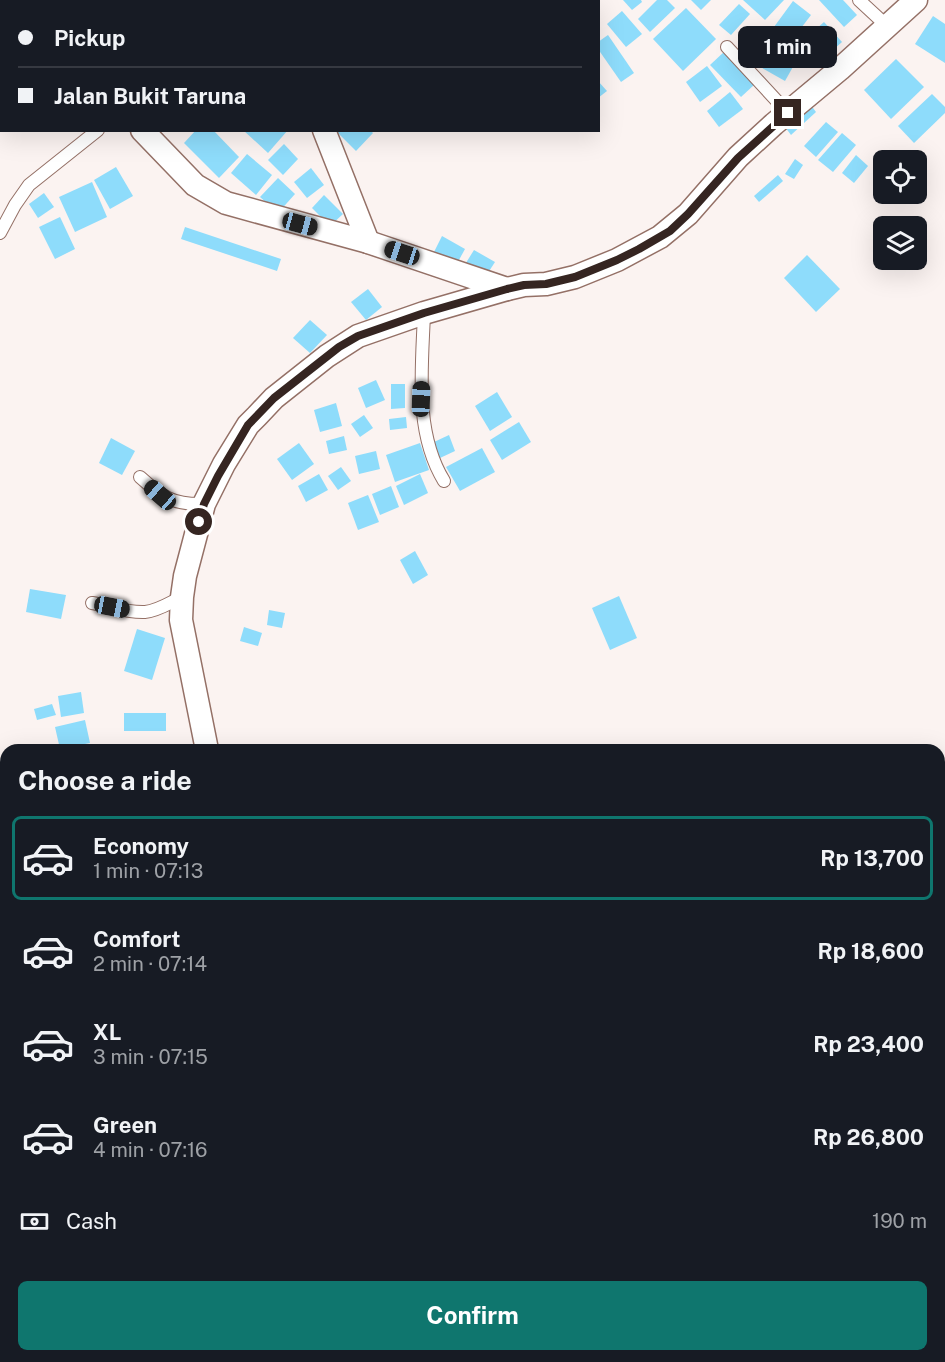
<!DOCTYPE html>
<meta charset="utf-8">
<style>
:root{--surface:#171b24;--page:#242831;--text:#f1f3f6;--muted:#9ea1a6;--line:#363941;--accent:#0f766e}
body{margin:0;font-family:"Public Sans",sans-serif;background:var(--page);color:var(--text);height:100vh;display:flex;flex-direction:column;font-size:22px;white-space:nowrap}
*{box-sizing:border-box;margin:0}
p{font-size:20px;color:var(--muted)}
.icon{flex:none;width:33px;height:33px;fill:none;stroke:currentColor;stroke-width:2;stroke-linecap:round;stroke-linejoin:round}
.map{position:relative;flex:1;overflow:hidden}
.drawer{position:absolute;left:0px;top:744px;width:945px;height:618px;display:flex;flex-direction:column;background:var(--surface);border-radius:18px 18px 0 0;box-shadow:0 6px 24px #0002}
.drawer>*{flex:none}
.guide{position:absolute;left:0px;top:0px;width:600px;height:132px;box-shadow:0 6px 24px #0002;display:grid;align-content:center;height:132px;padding:0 18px;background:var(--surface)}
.buttons{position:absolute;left:873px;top:150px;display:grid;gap:12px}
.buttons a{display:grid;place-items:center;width:54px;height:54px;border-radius:9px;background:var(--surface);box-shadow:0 6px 24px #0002;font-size:30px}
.end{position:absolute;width:27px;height:27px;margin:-14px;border:8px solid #352521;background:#fff;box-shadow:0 0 0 3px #fff}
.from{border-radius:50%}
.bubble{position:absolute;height:42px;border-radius:9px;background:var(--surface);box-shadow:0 6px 24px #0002;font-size:20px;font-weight:700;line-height:42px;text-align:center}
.car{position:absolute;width:18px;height:36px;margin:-18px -9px;border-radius:8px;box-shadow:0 0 4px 2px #0007;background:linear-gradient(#222 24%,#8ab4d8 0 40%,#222 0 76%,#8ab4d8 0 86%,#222 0)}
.guide b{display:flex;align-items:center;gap:21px;height:57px;font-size:22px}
.guide b+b{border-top:2px solid var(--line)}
.guide i{width:15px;height:15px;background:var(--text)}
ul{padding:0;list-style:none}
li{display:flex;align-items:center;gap:18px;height:84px;margin:0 12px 9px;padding:0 6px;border:3px solid transparent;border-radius:9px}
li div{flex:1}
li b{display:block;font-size:22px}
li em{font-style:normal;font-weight:700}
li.selected{border-color:var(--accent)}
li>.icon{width:54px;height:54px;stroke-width:1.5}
h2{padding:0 18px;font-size:27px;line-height:72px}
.pay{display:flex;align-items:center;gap:15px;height:66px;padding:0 18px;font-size:22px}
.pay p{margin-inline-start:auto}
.action{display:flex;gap:12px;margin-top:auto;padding:12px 18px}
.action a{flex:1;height:69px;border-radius:9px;background:var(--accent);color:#fff;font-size:24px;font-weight:700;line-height:69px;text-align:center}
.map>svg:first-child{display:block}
.building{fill:#8edcfb}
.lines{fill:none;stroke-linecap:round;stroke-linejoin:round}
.lane-casing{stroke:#947066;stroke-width:14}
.street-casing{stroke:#947066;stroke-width:25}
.lane{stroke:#fff;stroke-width:12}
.street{stroke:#fff;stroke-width:22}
.route{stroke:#352521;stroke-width:8}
</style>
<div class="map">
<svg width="945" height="1362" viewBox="0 0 945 1362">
<rect width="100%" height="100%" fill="#fbf3f1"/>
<g class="building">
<polygon points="623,0 641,0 642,2 632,10"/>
<polygon points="657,0 667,0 675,8 650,32 638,19"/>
<polygon points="691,0 711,0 701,10"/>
<polygon points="743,0 784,0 765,20"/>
<polygon points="819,0 843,0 857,15 844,27"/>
<polygon points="793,1 811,15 792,40 774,27"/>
<polygon points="739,4 750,14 731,35 719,25"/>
<polygon points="686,8 716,39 683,71 653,39"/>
<polygon points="622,11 642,34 626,47 607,24"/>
<polygon points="933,16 945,24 945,63 915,44"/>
<polygon points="824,22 842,42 823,59 805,39"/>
<polygon points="608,35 634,73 621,82 598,49 598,42"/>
<polygon points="762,35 799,56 785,81 748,60"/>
<polygon points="725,51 755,84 741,97 710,65"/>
<polygon points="896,59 924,87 891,119 864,90"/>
<polygon points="707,66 722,86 700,102 686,82"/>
<polygon points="598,81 607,91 598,98"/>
<polygon points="730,92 743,109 719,127 707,111"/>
<polygon points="932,94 945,107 945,113 914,143 898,126"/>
<polygon points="810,104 816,112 791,135 785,127"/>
<polygon points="826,122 838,132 816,157 804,146"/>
<polygon points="196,130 213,130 239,157 219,178 184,143"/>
<polygon points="243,130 288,130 268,153"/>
<polygon points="335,130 370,130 373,133 356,151"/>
<polygon points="842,133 856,145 833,172 818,160"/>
<polygon points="284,144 298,159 283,175 268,160"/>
<polygon points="247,154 272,175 256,195 231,173"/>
<polygon points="856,155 868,166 854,183 842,173"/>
<polygon points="795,159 803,165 794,179 785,174"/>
<polygon points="116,167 133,196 110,209 94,180"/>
<polygon points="311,168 324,185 307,198 294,182"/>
<polygon points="778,175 783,181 759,202 754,196"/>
<polygon points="278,178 295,194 278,213 260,197"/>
<polygon points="92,182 107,217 75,232 59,197"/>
<polygon points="44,193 54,207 38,218 29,204"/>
<polygon points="324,195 343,214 330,226 312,208"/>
<polygon points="60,217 75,249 55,259 39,227"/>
<polygon points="185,227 281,259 277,271 181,239"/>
<polygon points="442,236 465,249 454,269 432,256"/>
<polygon points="474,250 495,262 484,279 464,266"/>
<polygon points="807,255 840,289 816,312 784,278"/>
<polygon points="368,289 382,307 366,320 351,302"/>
<polygon points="310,320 327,335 310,353 293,338"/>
<polygon points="376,380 385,400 366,408 358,388"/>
<polygon points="391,384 405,384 405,408 391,409"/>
<polygon points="497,392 512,417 490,431 475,406"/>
<polygon points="336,403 342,426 320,432 314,410"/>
<polygon points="364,415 373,428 360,437 351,424"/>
<polygon points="406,417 407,428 390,430 389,419"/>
<polygon points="519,422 531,442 502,460 490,440"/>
<polygon points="449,435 455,451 440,458 434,442"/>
<polygon points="344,436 347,450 329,454 326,441"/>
<polygon points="111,438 135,451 122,475 99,463"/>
<polygon points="299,443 314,464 292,480 277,459"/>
<polygon points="420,443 429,470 395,482 386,455"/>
<polygon points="482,448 495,472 460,491 446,467"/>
<polygon points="376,451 380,469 359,474 355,456"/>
<polygon points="341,467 351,481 338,490 328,476"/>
<polygon points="319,474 328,490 306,502 298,486"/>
<polygon points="420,474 428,493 404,505 396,486"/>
<polygon points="391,486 399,507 380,515 372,494"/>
<polygon points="368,495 379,522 358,530 348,503"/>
<polygon points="415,551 428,575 413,584 400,560"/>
<polygon points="30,589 66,595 61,619 26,612"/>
<polygon points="619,596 637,638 610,650 592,608"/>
<polygon points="269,610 285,613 282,628 267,625"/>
<polygon points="244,627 262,633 258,646 240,641"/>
<polygon points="137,629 165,638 152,680 124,671"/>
<polygon points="81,692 84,713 61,717 58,696"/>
<polygon points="52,704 56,715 37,720 34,709"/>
<rect x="124" y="713" width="42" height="18"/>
<polygon points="85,720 90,743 60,749 55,727"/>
</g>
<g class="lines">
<g class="lane-casing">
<g id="lane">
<polyline points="859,0 887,26"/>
<polyline points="727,47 788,113"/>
<polyline points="0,233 15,205 29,185 98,130"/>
<path d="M424 313C422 369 414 432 444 481"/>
<path d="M140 477C162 497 173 505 204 504"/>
<path d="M92 603C109 606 128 613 145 612 158 611 171 602 182 597"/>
</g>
</g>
<g class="street-casing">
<g id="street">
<polyline points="331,0 332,2"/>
<polyline points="0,15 2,16"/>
<polyline points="142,130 195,185 226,203 368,242 507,289"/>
<polyline points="324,130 368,242"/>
<polyline points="207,750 181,620 182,597 185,576 204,504 224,464 248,425 257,416 274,398 327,356 358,336 424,313 507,289 524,285 546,284 575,277 617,260 660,237 688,214 738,157 774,124 840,69 916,0"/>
</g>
</g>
<use href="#lane" class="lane"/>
<use href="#street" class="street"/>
</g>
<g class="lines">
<polyline class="route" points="199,522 204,504 218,476 248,425 274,398 339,347 358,336 424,313 507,289 524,285 546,284 575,277 617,260 639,249 670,231 688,214 738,158 788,113"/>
</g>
</svg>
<div class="buttons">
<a><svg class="icon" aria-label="locate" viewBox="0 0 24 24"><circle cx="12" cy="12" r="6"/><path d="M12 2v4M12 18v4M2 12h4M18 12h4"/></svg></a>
<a><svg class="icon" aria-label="layers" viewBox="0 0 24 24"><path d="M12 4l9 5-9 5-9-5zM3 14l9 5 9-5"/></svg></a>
</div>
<i class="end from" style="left:199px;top:522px"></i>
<i class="end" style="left:788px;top:113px"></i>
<div class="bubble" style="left:738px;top:26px;width:99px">1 min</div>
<i class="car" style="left:300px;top:224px;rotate:105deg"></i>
<i class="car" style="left:402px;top:253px;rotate:288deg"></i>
<i class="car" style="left:421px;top:399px;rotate:2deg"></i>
<i class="car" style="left:160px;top:495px;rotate:311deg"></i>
<i class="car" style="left:112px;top:607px;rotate:101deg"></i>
<div class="guide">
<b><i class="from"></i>Pickup</b>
<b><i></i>Jalan Bukit Taruna</b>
</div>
<section class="drawer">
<h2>Choose a ride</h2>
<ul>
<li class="selected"><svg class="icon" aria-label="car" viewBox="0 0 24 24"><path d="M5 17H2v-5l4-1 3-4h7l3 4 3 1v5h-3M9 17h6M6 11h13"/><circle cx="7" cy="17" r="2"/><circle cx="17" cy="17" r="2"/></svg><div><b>Economy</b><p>1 min · 07:13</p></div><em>Rp 13,700</em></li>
<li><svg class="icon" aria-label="car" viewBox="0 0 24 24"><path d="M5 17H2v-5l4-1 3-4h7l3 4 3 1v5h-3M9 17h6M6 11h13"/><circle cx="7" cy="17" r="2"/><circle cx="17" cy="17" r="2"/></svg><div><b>Comfort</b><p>2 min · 07:14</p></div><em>Rp 18,600</em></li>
<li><svg class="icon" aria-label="car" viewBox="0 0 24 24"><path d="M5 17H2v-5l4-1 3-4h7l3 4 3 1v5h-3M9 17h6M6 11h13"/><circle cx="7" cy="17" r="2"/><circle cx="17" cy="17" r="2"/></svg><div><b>XL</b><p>3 min · 07:15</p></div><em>Rp 23,400</em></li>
<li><svg class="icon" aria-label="car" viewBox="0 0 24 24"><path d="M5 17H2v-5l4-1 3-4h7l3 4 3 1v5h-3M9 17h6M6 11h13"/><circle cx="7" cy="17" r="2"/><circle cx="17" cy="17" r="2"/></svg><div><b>Green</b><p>4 min · 07:16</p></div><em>Rp 26,800</em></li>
</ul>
<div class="pay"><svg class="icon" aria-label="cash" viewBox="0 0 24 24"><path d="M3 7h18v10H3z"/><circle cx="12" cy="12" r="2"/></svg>Cash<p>190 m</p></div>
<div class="action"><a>Confirm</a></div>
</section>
</div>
